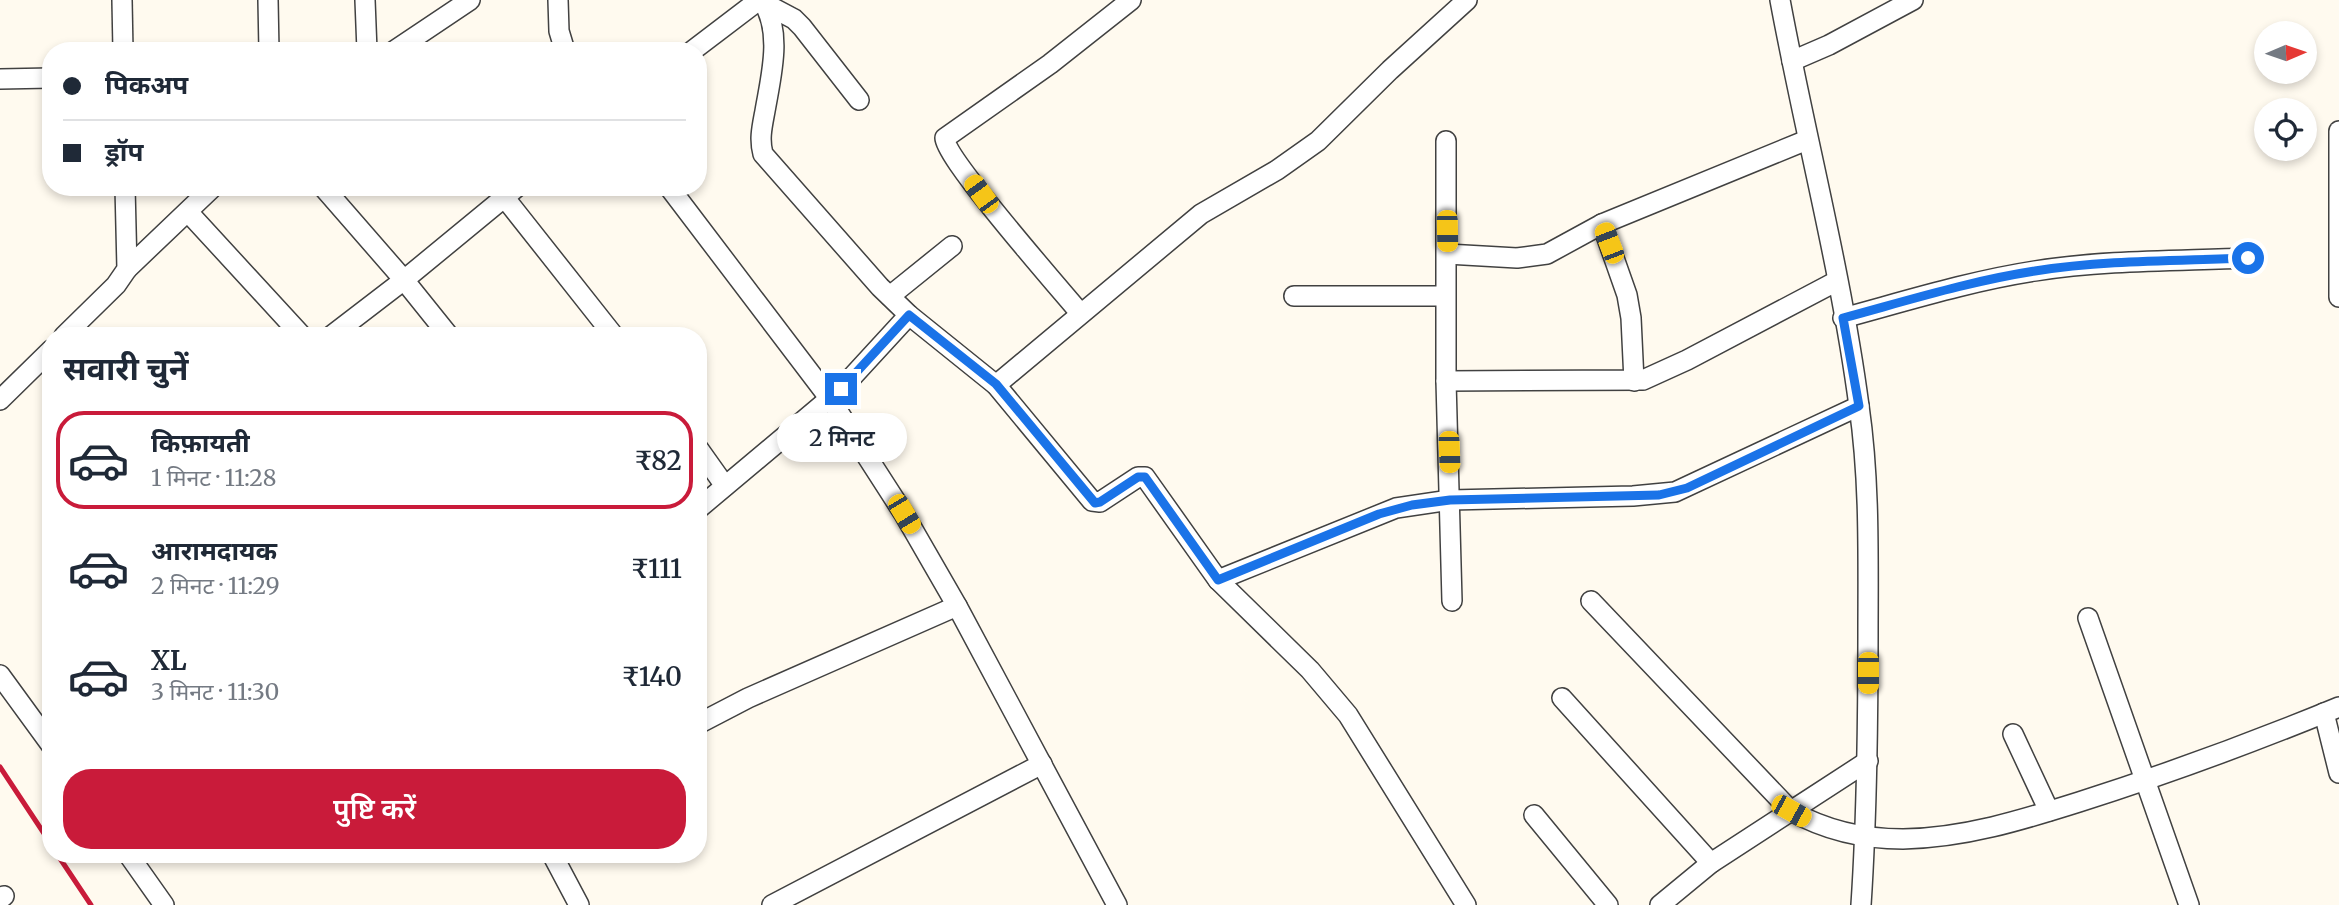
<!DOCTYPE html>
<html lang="hi">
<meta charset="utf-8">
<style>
:root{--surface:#fff;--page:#f6f6f7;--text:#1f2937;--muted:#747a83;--line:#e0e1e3;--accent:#c91b3a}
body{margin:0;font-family:Merriweather,"Noto Sans Devanagari",serif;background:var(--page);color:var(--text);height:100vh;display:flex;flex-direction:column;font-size:26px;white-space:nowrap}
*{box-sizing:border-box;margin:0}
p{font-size:23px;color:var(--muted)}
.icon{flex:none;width:38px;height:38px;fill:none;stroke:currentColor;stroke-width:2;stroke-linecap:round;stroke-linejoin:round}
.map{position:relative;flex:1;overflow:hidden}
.drawer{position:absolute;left:42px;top:327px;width:665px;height:536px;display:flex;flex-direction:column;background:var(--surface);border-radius:28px;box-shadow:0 4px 10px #0003}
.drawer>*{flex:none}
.hud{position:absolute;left:42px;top:42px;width:665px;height:154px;border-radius:28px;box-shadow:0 4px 10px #0003;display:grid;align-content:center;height:154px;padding:0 21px;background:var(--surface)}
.needle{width:46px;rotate:88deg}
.fabs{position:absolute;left:2254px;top:21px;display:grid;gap:14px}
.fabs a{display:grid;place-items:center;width:63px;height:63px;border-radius:50%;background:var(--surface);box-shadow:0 4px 10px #0003;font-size:35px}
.end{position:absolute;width:32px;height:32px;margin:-16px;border:9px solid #1a73e8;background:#fff;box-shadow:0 0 0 4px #fff}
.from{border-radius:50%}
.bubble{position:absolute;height:49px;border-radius:24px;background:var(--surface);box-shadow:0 4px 10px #0003;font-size:23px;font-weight:600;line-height:49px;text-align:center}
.car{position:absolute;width:21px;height:42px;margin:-21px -10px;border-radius:9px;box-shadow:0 0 5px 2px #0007;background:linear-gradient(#f5c518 24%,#345 0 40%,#f5c518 0 76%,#345 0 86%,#f5c518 0)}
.hud b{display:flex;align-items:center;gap:24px;height:66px;font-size:26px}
.hud b+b{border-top:2px solid var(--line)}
.hud i{width:18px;height:18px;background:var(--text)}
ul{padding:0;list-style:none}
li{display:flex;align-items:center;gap:21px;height:98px;margin:0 14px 10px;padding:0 7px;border:4px solid transparent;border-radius:28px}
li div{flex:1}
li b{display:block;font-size:26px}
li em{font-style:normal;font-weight:600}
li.on{border-color:var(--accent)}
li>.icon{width:63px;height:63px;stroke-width:1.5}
h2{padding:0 21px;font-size:32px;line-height:84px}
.action{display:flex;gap:14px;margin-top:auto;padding:14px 21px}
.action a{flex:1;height:80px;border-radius:28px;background:var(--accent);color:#fff;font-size:28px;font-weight:600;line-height:80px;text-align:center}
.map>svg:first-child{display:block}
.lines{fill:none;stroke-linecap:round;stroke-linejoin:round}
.minor-casing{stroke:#414141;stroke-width:22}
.minor{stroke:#fff;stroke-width:19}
.rail{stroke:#c91b3a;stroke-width:5}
.route{stroke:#1a73e8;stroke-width:9}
</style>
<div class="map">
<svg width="2339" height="905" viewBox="0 0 2339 905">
<rect width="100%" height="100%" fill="#fffaef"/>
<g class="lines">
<g class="minor-casing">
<g id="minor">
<polyline points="122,0 123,51"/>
<polyline points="268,0 269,51"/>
<polyline points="365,0 367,51"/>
<polyline points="558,0 559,31 565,51"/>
<path d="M762 0C783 32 771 76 765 111 762 127 759 139 763 154L880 287 909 315 996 385 1092 501 1100 502 1138 477H1145L1218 580 1310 670 1348 715 1466 905"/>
<path d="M1780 0C1805 135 1841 270 1859 406 1870 482 1868 558 1868 634 1868 725 1867 815 1861 905"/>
<polyline points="764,3 794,19 802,27 859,100"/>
<polyline points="394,51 470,0"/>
<polyline points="692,51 759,0"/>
<polyline points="1792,61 1829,45 1913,0"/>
<polyline points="0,79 51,78"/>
<polyline points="2339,131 2339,297"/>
<polyline points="1446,141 1446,381 1452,601"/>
<polyline points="323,187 404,280 449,336"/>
<polyline points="669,187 830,399 904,514 957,606 1117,905"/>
<polyline points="497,188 614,336"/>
<polyline points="188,212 302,336"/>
<polyline points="1602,224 1627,295 1631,318 1634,381"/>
<polyline points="1447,254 1517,258 1547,254 1602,224 1807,140"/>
<polyline points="127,269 213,187"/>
<polyline points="890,296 952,246"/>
<polyline points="1294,296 1445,296"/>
<path d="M1080 313C1060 289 945 158 945 138L1050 64 1131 0"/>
<path d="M1843 318C1906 301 1970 281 2035 271 2105 260 2177 261 2248 258"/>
<polyline points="64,336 116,285 127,269 125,187"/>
<polyline points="331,336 404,280 517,187"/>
<polyline points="1446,381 1643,380 1687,360 1837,281"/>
<polyline points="996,385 1201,214 1277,170 1318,141 1390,70 1467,0"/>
<polyline points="0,400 51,350"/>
<polyline points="698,448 725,486"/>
<polyline points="698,509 841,389 909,315"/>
<polyline points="1218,580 1396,508 1450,500 1633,496 1675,492 1859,406"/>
<path d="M1591 601 1791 811C1825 830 1864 839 1903 839 1964 838 2022 820 2079 802 2167 774 2254 742 2339 707"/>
<polyline points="2088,618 2189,905"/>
<polyline points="0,675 51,745"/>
<polyline points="1562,698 1711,863"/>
<polyline points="2324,713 2339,773"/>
<polyline points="698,724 748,698 957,606"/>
<polyline points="2013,734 2049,811"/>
<polyline points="1534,815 1608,905"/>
<polyline points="128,854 164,905"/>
<polyline points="552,854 579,905"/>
<polyline points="0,899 4,896"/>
<polyline points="772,905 1042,764"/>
<polyline points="1660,905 1711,863 1868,761"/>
</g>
</g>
<use href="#minor" class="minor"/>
<g class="rail">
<polyline points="0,767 51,844"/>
<polyline points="57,854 91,905"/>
</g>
</g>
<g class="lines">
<path class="route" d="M841 389 909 315 996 384 1095 503 1100 502 1138 477H1145L1218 580 1379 514 1412 505 1450 500 1659 495 1687 488 1859 406 1843 318C1906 301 1970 281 2035 271 2105 260 2177 261 2248 258"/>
</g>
</svg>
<div class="fabs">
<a><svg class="needle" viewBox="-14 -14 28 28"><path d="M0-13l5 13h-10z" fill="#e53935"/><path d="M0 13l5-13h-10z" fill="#747a83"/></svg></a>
<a><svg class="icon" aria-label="locate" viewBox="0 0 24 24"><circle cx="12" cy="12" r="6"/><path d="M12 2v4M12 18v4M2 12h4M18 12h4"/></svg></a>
</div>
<i class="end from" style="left:2248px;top:258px"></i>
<i class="end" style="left:841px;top:389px"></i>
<div class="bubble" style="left:777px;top:413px;width:130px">2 मिनट</div>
<i class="car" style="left:981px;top:194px;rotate:324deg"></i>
<i class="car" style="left:1447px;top:231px;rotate:179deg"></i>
<i class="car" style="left:1609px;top:243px;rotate:339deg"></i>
<i class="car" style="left:1449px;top:452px;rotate:178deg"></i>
<i class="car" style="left:904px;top:514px;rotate:149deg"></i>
<i class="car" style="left:1868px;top:673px;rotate:180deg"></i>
<i class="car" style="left:1791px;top:811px;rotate:119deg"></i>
<div class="hud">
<b><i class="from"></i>पिकअप</b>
<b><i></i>ड्रॉप</b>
</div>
<section class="drawer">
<h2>सवारी चुनें</h2>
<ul>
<li class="on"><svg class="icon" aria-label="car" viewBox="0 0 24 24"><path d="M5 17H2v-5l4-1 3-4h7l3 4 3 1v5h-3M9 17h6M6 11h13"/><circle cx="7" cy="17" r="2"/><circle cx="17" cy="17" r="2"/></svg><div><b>किफ़ायती</b><p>1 मिनट · 11:28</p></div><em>₹82</em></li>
<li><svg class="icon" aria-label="car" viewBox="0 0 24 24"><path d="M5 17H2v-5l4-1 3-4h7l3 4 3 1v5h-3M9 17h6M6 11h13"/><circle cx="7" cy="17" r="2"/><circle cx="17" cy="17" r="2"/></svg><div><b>आरामदायक</b><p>2 मिनट · 11:29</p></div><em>₹111</em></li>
<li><svg class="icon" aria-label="car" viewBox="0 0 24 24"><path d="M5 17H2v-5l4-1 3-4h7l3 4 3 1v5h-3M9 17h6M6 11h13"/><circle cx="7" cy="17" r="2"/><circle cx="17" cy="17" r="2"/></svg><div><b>XL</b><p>3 मिनट · 11:30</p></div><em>₹140</em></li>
</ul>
<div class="action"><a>पुष्टि करें</a></div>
</section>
</div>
